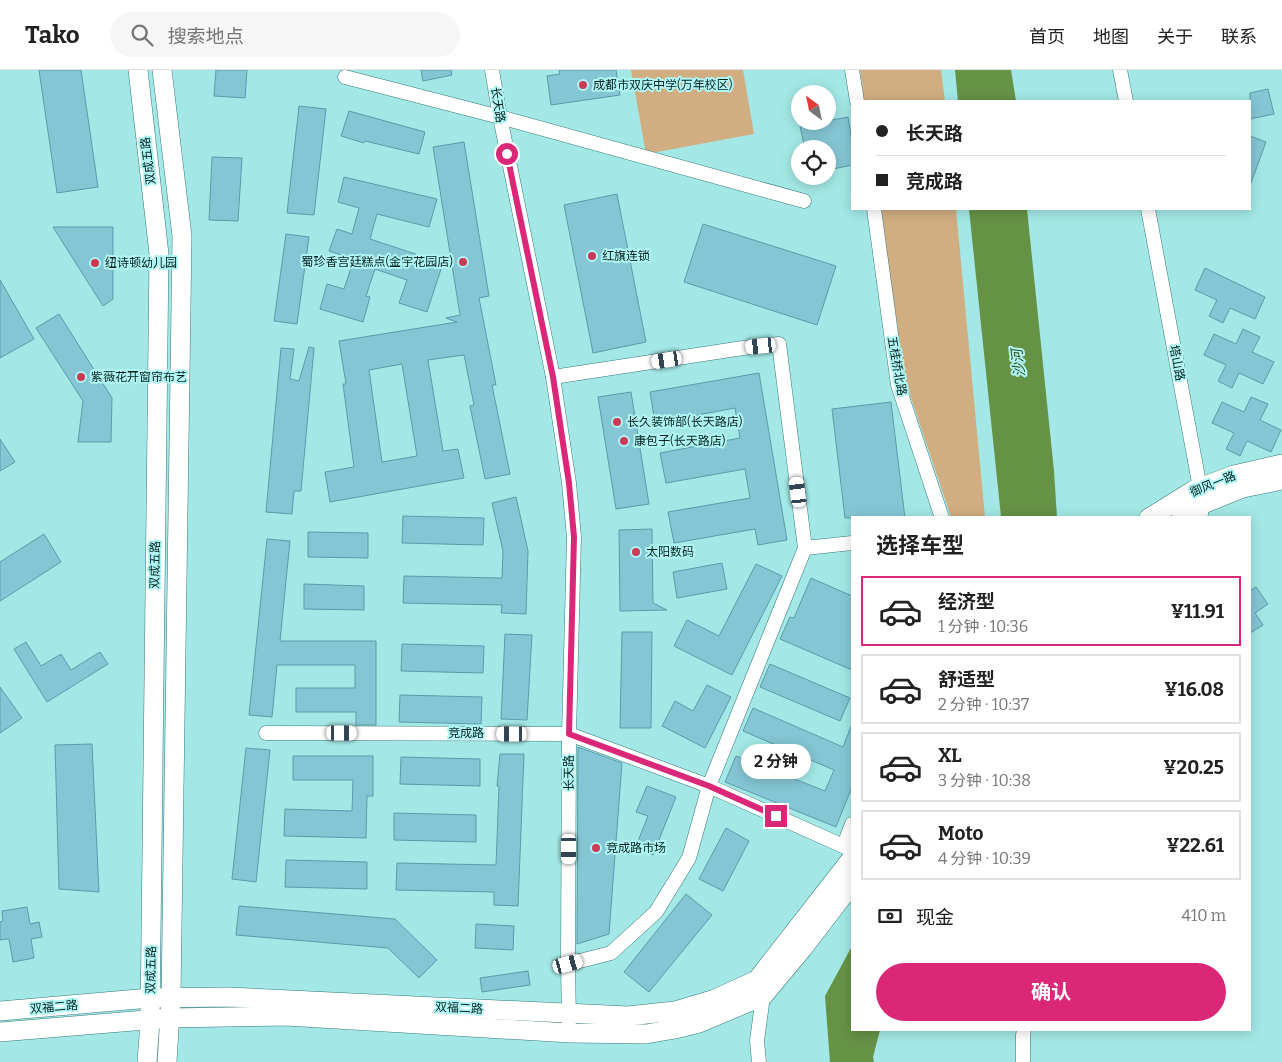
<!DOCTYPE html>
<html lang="zh">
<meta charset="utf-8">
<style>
:root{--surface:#fff;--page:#f6f6f6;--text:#222;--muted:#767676;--line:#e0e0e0;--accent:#db2777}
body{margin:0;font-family:Bitter,"Noto Sans SC",serif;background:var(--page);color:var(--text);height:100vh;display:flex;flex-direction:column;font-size:19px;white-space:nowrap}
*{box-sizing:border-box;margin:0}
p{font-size:16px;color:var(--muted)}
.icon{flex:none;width:28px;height:28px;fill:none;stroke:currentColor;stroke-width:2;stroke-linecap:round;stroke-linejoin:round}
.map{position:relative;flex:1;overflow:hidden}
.drawer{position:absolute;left:851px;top:446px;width:400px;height:515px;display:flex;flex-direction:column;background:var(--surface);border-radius:0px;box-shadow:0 2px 12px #0003}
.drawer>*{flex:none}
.hud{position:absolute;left:851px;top:30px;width:400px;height:110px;border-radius:0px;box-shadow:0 2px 12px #0003;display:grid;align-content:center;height:110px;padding:0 25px;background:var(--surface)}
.needle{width:32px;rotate:327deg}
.controls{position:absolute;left:791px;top:15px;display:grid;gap:10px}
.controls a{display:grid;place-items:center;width:45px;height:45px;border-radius:50%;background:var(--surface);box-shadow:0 2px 12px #0003;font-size:25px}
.end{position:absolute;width:22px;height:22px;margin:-11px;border:6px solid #db2777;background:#fff;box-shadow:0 0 0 2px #fff}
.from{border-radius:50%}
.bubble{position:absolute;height:35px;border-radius:18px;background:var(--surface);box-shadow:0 2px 12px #0003;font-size:16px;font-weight:700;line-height:35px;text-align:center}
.car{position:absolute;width:15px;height:30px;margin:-15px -8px;border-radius:6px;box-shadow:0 0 4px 1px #0007;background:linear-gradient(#fff 24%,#345 0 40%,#fff 0 76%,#345 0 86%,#fff 0)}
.hud b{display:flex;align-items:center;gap:18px;height:48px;font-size:19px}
.hud b+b{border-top:1px solid var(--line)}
.hud i{width:12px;height:12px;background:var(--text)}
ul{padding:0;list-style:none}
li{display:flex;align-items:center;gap:15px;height:70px;margin:0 10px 8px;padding:0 15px;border:2px solid var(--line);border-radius:0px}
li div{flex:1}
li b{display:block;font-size:19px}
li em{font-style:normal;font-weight:700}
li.current{border-color:var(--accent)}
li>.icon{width:45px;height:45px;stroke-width:1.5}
h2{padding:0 25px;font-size:22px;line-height:60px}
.pay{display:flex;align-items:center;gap:12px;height:55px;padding:0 25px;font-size:19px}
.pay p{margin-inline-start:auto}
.button{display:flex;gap:10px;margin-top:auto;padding:10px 25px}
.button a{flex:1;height:58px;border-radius:30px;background:var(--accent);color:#fff;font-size:20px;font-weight:700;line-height:58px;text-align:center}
header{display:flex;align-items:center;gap:30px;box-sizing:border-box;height:70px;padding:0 25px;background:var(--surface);border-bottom:1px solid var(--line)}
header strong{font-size:24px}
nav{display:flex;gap:28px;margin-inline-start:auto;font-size:18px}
.search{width:350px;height:45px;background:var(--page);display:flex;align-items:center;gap:12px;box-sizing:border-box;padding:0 18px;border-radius:28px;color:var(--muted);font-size:19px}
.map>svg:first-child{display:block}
.green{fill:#d0ae81}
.water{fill:#669246}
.building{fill:#85c6d4;stroke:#5b9ba9;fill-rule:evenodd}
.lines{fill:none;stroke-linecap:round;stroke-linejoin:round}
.street-casing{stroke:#347977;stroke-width:15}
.secondary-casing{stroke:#347977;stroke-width:20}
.street{stroke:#fff;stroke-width:14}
.secondary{stroke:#fff;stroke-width:19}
.route{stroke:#db2777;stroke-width:6}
.poi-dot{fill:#cb3a57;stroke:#b0f5f3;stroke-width:2}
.labels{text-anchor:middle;stroke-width:4;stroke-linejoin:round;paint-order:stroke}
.poi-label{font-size:12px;fill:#052221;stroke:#b0f5f3;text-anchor:start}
.street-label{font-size:12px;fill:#052221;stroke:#b0f5f3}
.water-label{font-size:14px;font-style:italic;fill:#2b4912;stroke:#b0f5f3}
</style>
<header>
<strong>Tako</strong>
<div class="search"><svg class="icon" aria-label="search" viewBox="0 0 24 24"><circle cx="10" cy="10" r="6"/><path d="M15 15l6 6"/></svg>搜索地点</div>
<nav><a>首页</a><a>地图</a><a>关于</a><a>联系</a></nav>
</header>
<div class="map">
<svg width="1282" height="992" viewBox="0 0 1282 992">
<rect width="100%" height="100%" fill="#a3e8e6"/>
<g class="green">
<polygon points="631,0 743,0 754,64 646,84"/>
<polygon points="860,0 941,0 945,31 864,31"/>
<polygon points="880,139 956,139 985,447 951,447 906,313"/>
</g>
<g class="water">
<polygon points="955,0 1011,0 1016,31 958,31"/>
<polygon points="969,139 1027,139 1054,401 1057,447 1001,447"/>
<polygon points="852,876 852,960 880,960 873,987 874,992 830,992 825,926"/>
</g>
<g class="building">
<polygon points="39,0 81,0 98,117 57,123"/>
<polygon points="216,0 247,0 245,28 214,26"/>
<polygon points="421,0 451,0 452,5 423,11"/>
<polygon points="559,0 616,0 620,25 551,35 547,6 560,4"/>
<polygon points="1268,19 1274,44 1250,49 1250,23"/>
<polygon points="299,36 326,39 314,145 287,143"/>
<polygon points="349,41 425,62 419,84 365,71 364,73 341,66"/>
<polygon points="848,47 852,72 852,95 828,100 828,79 805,79 800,56"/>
<polygon points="1250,66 1266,72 1251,113 1250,112"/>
<path d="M464 72 489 226 479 228 496 315H492L510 404 485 409 470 336 474 335 464 285 428 290 443 381 458 379 464 408 330 432 325 402 354 397 343 314H346L339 271 457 252 446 248 460 245 433 77ZM402 294 417 386 382 392 369 300Z"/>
<polygon points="212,87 242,88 238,151 209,150"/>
<polygon points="344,107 437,129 429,157 377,144 370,169 443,193 427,242 399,233 407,210 375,199 366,226 370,227 363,252 320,239 327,214 344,219 354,189 329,181 337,159 352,164 359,138 338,132"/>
<polygon points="617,124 646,272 593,283 564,135"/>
<polygon points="703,154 836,196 817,255 684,212"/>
<polygon points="53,157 113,157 113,229 103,236"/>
<polygon points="286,164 309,167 297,254 274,251"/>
<polygon points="1205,198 1265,227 1255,249 1230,238 1223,253 1209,246 1217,230 1195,220"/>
<polygon points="0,210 34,269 0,288"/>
<polygon points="59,244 112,328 111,372 78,372 83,331 36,258"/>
<polygon points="1243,259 1260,267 1252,282 1274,292 1263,314 1239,303 1232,318 1218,311 1226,295 1204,285 1214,264 1236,274"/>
<polygon points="309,277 314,278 301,421 294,421 292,444 266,442 281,278 294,279 290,309 299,311"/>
<polygon points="759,303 787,470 758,475 755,459 674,473 668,442 750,428 745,399 666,413 660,383 740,368 735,338 655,353 650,322"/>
<polygon points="631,322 649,434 616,439 598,327"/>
<polygon points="1251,327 1268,334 1260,350 1281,360 1271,382 1247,371 1240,386 1226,379 1234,363 1212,353 1222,332 1244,342"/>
<polygon points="891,332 905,448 845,448 832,339"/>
<polygon points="0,369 15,392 0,401"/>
<polygon points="516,427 528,481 526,544 501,543 502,535 403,533 404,506 502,508 503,481 492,433"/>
<polygon points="403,446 484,448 483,475 402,473"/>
<polygon points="652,459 653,533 667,540 620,541 619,460"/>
<polygon points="308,462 368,463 368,488 308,487"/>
<polygon points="44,464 61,492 0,531 0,492"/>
<polygon points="267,469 290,471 280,571 376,571 376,655 356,655 356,642 296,642 296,618 355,618 355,595 277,595 272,647 249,645"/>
<polygon points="722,493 727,519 677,528 673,502"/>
<polygon points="756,494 782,506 732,605 674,576 687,550 719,566"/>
<polygon points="811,508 852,526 852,600 780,569 790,547 794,548"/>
<polygon points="304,514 364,516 364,540 304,539"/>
<polygon points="1256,517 1268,534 1255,543 1263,555 1250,563 1250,521"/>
<polygon points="622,562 652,562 651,658 620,658"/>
<polygon points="505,564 532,565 527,650 501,649"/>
<polygon points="26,572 41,596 61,584 71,600 100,582 108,594 47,632 14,579"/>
<polygon points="402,574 484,576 483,603 401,601"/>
<polygon points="770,594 850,628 840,651 760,617"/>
<polygon points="707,615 731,627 705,678 662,656 675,631 693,641"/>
<polygon points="0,617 22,648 0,663"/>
<polygon points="400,625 482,627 481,654 399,652"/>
<polygon points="753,638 843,677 852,654 852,717 836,757 725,712 736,686 825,721 834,700 743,661"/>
<polygon points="92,674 99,822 59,819 55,675"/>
<polygon points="578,677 622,693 609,864 577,874"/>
<polygon points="246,678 270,680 256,812 232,809"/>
<polygon points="500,684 524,684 518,836 494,835 494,822 396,820 397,793 496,795 499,716 497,716"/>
<polygon points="293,686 373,686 373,726 367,726 366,768 284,766 285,739 352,741 353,710 293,710"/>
<polygon points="401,687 480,689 480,716 400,714"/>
<polygon points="647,716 676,727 653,785 636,776 648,746 636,742"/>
<polygon points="394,743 476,745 476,772 394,770"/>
<polygon points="726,758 749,771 723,821 699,809"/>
<polygon points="286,790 367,792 367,819 285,817"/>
<polygon points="686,824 712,845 649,922 624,902"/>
<polygon points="239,836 395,849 437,890 419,908 388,878 236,865"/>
<polygon points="27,837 30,854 39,852 42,867 31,869 34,888 13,892 9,869 0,870 0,852 3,851 2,841"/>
<polygon points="476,854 514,856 513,880 475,878"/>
<polygon points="528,901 530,915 482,922 480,908"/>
</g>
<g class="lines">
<g class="street-casing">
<g id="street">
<polyline points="492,0 500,47 553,307 569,413 574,467 569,664 568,894 569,952"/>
<polyline points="852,0 857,31"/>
<polyline points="1120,0 1126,31"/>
<polyline points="345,7 500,47 804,131"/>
<polyline points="874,139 898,315 942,448"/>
<polyline points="1148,139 1203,434 1200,448"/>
<polyline points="553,307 743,278 779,274 805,478 709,716 689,788 656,842 611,883 568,894"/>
<polyline points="805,478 852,473"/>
<polyline points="266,663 569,664 709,716 852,780"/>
<polyline points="844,775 852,754"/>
<polyline points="759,992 757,971 763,926 760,919"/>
<polyline points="1023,992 1023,965 1024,960"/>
</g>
</g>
<g class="secondary-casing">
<g id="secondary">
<polyline points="138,0 159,184 150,951 147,992"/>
<polyline points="162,0 182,166 171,927 167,992"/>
<polyline points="1149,448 1194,420 1234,405 1282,394"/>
<polyline points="1181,448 1203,434 1243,418 1282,410"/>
<polyline points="0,941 150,928 228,927 628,946 675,941 715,929 757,910 852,788"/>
<polyline points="0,962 170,948 286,946 570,963 646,964 675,959 699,953 763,926 803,878 852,814"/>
</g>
</g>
<use href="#street" class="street"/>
<use href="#secondary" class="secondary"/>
</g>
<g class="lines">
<polyline class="route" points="507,84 553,307 569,413 574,467 569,664 709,716 776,746"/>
</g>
<g class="poi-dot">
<circle cx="583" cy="15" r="5"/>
<circle cx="592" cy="186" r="5"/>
<circle cx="463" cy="192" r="5"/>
<circle cx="95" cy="193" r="5"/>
<circle cx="81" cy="307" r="5"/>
<circle cx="617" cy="352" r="5"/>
<circle cx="624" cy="371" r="5"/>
<circle cx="636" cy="482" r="5"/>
<circle cx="596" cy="778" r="5"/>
</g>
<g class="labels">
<g class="poi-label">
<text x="593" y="19">成都市双庆中学(万年校区)</text>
<text x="602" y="190">红旗连锁</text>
<text x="453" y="196" text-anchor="end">蜀珍香宫廷糕点(金宇花园店)</text>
<text x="105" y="197">纽诗顿幼儿园</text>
<text x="91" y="311">紫薇花开窗帘布艺</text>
<text x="627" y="356">长久装饰部(长天路店)</text>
<text x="634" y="375">康包子(长天路店)</text>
<text x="646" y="486">太阳数码</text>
<text x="606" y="782">竞成路市场</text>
</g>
<g class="street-label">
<text transform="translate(498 35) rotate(81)" y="4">长天路</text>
<text transform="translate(148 91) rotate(-97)" y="4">双成五路</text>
<text transform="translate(1177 293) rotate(79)" y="4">塔山路</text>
<text transform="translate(897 296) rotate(80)" y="4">五桂桥北路</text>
<text transform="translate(1213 414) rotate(-22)" y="4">御风一路</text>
<text transform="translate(155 495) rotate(-89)" y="4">双成五路</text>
<text x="466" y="667">竞成路</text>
<text transform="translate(569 703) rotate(-90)" y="4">长天路</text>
<text transform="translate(151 900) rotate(-89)" y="4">双成五路</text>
<text transform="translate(54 937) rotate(-5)" y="4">双福二路</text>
<text transform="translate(459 938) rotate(3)" y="4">双福二路</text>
</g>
<g class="water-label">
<text transform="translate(1018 293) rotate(-97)" y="5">沙河</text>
</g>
</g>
</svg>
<div class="controls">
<a><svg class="needle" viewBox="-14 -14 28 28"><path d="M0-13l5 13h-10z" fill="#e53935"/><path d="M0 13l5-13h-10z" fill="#767676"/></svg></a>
<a><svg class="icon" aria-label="locate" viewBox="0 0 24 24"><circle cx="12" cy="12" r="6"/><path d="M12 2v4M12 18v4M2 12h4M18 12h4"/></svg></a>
</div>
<i class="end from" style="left:507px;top:84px"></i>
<i class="end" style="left:776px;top:746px"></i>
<div class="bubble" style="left:741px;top:674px;width:70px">2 分钟</div>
<i class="car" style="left:761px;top:276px;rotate:264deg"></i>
<i class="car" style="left:667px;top:290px;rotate:261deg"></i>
<i class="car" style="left:798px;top:422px;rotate:353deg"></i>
<i class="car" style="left:342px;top:663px;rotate:90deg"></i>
<i class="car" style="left:512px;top:664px;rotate:270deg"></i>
<i class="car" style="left:569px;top:779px;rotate:180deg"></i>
<i class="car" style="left:568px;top:894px;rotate:75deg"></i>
<div class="hud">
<b><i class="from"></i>长天路</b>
<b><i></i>竞成路</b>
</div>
<section class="drawer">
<h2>选择车型</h2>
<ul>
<li class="current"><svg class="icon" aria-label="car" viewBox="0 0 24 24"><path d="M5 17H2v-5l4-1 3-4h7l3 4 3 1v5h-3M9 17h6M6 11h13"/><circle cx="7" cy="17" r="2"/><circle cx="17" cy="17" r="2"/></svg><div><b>经济型</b><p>1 分钟 · 10:36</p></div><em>¥11.91</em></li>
<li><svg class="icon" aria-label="car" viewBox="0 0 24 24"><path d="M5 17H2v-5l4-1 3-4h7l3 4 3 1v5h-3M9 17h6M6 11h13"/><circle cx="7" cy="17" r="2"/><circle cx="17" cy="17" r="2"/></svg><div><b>舒适型</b><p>2 分钟 · 10:37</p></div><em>¥16.08</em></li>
<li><svg class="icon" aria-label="car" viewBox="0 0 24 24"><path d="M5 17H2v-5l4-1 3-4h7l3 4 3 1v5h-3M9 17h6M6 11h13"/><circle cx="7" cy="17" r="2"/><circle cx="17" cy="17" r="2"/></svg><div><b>XL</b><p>3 分钟 · 10:38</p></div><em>¥20.25</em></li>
<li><svg class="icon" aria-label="car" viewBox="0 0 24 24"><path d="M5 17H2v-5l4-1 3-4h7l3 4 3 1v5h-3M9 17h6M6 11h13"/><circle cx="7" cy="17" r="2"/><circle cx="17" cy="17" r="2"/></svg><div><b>Moto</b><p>4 分钟 · 10:39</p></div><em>¥22.61</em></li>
</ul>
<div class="pay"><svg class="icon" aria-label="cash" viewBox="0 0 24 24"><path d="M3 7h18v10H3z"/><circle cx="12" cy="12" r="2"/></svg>现金<p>410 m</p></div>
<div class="button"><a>确认</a></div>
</section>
</div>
